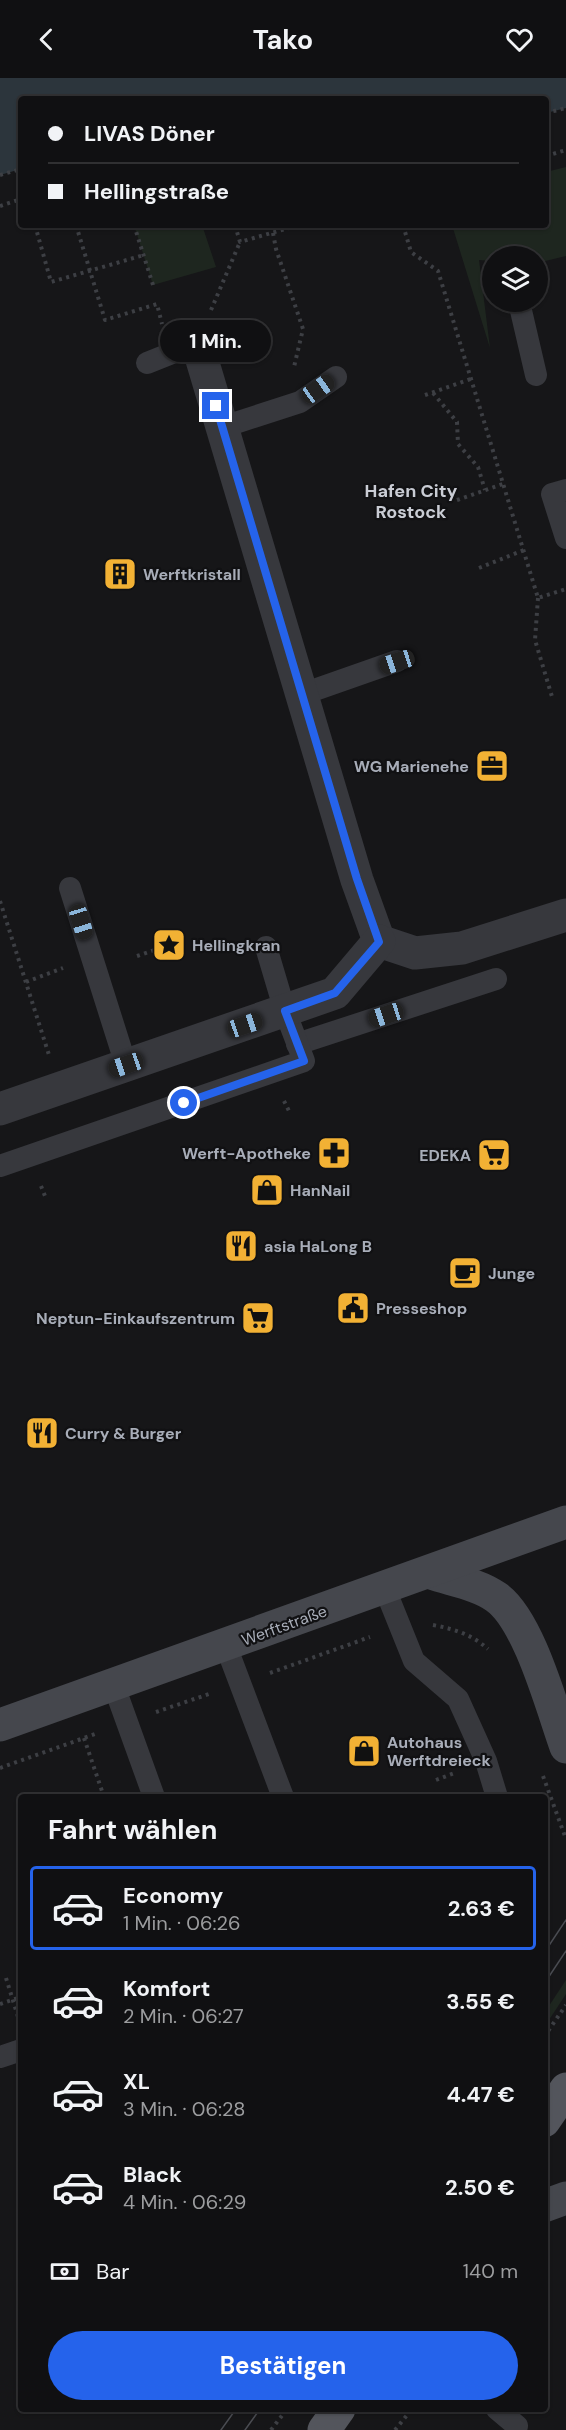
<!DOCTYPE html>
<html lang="de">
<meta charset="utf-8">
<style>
:root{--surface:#101012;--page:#19191b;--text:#f1f3f6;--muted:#9c9d9f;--line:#303032;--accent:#2563eb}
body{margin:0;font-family:"DM Sans",sans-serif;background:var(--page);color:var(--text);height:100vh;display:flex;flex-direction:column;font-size:22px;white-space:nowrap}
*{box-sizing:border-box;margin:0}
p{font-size:20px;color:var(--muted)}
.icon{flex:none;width:33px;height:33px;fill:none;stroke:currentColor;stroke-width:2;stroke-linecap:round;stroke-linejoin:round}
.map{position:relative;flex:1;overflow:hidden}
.drawer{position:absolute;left:18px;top:1716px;width:530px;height:618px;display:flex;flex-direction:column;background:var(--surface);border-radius:6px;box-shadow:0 2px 4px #0004,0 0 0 2px var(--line)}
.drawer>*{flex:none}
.hud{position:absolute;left:18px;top:18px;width:531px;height:132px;border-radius:6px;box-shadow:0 2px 4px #0004,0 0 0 2px var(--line);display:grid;align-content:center;height:132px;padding:0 30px;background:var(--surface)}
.fabs{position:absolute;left:482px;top:168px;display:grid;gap:12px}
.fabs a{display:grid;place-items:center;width:66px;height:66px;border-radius:50%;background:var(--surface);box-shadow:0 2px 4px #0004,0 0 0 2px var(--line);font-size:30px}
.end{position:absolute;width:27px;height:27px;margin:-14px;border:8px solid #2563eb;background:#fff;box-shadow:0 0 0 3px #fff}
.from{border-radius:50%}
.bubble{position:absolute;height:42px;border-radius:21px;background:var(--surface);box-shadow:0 2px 4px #0004,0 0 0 2px var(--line);font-size:20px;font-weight:700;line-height:42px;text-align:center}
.car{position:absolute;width:18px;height:36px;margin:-18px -9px;border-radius:8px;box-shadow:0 0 4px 2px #0007;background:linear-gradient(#222 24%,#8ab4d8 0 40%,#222 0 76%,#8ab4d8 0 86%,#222 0)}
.hud b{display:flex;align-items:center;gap:21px;height:57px;font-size:22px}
.hud b+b{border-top:2px solid var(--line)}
.hud i{width:15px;height:15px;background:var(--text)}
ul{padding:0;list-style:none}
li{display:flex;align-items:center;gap:18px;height:84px;margin:0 12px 9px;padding:0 18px;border:3px solid transparent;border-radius:6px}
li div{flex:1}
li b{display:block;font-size:22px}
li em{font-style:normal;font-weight:700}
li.current{border-color:var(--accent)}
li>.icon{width:54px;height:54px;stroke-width:1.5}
h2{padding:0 30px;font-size:27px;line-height:72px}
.pay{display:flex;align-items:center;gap:15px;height:66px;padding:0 30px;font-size:22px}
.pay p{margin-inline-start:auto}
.cta{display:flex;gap:12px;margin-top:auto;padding:12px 30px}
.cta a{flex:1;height:69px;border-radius:36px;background:var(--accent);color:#fff;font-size:24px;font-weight:700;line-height:69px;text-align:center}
header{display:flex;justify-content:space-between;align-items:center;height:78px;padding:0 30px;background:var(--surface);font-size:27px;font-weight:700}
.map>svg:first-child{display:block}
.green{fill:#1e261f}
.water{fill:#2c353c}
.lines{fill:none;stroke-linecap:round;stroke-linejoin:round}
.path{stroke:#3d3f44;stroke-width:4;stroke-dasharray:3 4.5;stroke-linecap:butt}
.lane{stroke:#37383d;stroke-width:22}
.street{stroke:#37383d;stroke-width:33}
.secondary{stroke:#45474d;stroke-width:33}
.primary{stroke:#53555c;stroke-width:33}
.tram{stroke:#4a4c52;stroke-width:1.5}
.route{stroke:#2563eb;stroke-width:8}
.labels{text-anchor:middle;stroke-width:4.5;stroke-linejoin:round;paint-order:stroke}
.poi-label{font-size:16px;font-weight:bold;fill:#a8adb8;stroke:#111113;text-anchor:start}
.street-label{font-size:16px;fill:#a8adb8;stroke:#111113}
.neighbourhood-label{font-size:18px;font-weight:bold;fill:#c9ccd4;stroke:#111113}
</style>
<header><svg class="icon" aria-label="back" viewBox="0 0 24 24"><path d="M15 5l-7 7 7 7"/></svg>Tako<svg class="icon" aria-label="heart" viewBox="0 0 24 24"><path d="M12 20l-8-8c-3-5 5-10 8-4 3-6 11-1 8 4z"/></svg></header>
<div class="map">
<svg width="566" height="2352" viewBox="0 0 566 2352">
<rect width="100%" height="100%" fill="#161618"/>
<g class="green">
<polygon points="566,89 566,178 537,185 537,178 492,178 492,183 479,182 490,270 452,147 546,147 546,94"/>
<polygon points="134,147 202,147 216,189 153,207"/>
<polygon points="566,1902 566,1916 545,1948 545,1934"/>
</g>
<polygon class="water" points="0,0 566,0 566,30 546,35 546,21 21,21 21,91 0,97"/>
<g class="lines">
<g class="path">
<polyline points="546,35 566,30"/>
<polyline points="546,78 566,72"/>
<polyline points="0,97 21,91"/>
<polyline points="0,128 21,121"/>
<polyline points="35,147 51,204 144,177"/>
<polyline points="76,147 105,242 157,226 162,246"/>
<polyline points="134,147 153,207"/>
<polyline points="235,147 240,164 299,147"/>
<polyline points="403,147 411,174 438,193 538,520 566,511"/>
<polyline points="273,155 276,171 303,251 294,289"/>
<polyline points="211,232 240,164"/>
<polyline points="433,315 457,344 458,366 478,389 485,412"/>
<polyline points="425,317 471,301"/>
<polyline points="457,422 503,406"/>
<polyline points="479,490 524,472"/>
<polyline points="538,520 535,562 553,622"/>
<polyline points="0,823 49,977"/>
<polyline points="137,878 169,867"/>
<polyline points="26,904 63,890"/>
<polyline points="284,1023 289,1033"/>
<polyline points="41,1108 45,1118"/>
<path d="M433 1547C454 1551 471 1556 488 1571"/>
<polyline points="270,1595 370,1559"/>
<polyline points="156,1634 212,1615"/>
<polyline points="84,1660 104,1719"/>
<polyline points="0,1690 98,1655"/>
<polyline points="543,1698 566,1761"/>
<polyline points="436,1702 457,1694"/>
<polyline points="6,1900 19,1942"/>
<polyline points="0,1926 21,1919"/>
<polyline points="544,1959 566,1927"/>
<polyline points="271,2352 287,2331"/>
<polyline points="395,2352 412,2331"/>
</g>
<g class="lane">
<polyline points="519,224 536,297"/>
<polyline points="147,285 197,265"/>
<polyline points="223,349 300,324 336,299"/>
<polyline points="566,412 552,416 566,460"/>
<polyline points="303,616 397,583"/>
<polyline points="70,810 126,987"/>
<polyline points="297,966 496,901"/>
<polyline points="0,1088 304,983 285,933 266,869"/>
<polyline points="385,1511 414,1583 458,1621 486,1683 497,1719"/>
<polyline points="226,1568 283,1719"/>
<polyline points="114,1608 154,1719"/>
<polyline points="0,1979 21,1972"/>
<polyline points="497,2331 517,2348"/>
</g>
<g class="street">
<polyline points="197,265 357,802 379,863"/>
<polyline points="379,863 415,875 462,870 566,837"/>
<polyline points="0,1031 335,915 379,863"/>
</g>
<g class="secondary">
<path d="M431 1495C451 1502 478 1506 496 1519 529 1542 552 1630 566 1669"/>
<polyline points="0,1647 566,1444"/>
<polyline points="544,2128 566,2120"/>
</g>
<g class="primary">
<polyline points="544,2043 566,2011"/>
<polyline points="324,2352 339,2331"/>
</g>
<g class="tram">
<polyline points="544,1875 566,1842"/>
<polyline points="544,1906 566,1873"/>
<polyline points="221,2352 236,2331"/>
<polyline points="245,2352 260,2331"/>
</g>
</g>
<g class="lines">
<polyline class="route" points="184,1025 304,983 285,933 335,915 379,864 357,801 216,328"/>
</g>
<defs>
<g id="building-square" transform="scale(1.725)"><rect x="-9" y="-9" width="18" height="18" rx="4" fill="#f2b134" stroke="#111113"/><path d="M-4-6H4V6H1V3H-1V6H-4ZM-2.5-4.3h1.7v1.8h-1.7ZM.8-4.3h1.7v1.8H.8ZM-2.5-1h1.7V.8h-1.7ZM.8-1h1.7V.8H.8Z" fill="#111"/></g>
<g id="office-square" transform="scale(1.725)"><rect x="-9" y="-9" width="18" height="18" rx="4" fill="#f2b134" stroke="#111113"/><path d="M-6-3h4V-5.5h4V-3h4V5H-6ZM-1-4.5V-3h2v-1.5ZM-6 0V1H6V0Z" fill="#111"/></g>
<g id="sight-square" transform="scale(1.725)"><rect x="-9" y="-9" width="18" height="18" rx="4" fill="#f2b134" stroke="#111113"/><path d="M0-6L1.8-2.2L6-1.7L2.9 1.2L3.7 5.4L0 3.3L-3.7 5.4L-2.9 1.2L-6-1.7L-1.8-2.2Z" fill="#111"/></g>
<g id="pharmacy-square" transform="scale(1.725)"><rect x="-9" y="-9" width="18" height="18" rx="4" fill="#f2b134" stroke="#111113"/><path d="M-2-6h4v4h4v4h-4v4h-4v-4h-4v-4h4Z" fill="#111"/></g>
<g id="supermarket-square" transform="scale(1.725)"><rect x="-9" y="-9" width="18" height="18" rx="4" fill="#f2b134" stroke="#111113"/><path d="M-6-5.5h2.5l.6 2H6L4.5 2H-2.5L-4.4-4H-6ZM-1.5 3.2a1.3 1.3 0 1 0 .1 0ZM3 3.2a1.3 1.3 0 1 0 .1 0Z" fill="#111"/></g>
<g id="shop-square" transform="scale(1.725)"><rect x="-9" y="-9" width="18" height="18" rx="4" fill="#f2b134" stroke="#111113"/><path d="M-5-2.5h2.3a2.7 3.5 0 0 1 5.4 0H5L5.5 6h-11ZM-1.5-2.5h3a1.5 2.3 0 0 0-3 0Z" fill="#111"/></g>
<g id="restaurant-square" transform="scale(1.725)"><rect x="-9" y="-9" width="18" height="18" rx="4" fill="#f2b134" stroke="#111113"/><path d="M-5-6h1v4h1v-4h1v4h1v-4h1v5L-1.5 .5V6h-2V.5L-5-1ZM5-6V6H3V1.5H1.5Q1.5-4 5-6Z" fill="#111"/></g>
<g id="cafe-square" transform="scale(1.725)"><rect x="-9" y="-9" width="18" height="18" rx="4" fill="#f2b134" stroke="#111113"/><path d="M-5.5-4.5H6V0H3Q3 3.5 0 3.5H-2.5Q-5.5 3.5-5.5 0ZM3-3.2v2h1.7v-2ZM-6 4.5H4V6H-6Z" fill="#111"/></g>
<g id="civic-square" transform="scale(1.725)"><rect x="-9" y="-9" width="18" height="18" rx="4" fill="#f2b134" stroke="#111113"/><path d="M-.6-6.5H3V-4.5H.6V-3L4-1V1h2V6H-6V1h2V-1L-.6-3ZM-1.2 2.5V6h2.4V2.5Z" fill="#111"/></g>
</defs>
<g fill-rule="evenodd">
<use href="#building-square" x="120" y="496"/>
<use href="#office-square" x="492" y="688"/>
<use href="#sight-square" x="169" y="867"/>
<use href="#pharmacy-square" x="334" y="1075"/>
<use href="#supermarket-square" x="494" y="1077"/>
<use href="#shop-square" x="267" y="1112"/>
<use href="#restaurant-square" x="241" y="1168"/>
<use href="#cafe-square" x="465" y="1195"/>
<use href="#civic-square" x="353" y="1230"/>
<use href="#supermarket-square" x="258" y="1240"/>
<use href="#restaurant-square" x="42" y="1355"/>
<use href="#shop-square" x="364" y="1673"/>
</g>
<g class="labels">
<g class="poi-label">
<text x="143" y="502">Werftkristall</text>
<text x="469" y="694" text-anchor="end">WG Marienehe</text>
<text x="192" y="873">Hellingkran</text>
<text x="311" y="1081" text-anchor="end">Werft-Apotheke</text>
<text x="471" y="1083" text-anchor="end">EDEKA</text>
<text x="290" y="1118">HanNail</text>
<text x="264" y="1174">asia HaLong B</text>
<text x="488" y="1201">Junge</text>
<text x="376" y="1236">Presseshop</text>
<text x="235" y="1246" text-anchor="end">Neptun-Einkaufszentrum</text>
<text x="65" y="1361">Curry &amp; Burger</text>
<text x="387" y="1670">Autohaus<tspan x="387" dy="18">Werftdreieck</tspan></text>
</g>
<g class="street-label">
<text transform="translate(284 1547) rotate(-20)" y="6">Werftstraße</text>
</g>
<g class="neighbourhood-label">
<text x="411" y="419">Hafen City<tspan x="411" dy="21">Rostock</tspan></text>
</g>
</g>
</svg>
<div class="fabs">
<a><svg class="icon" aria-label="layers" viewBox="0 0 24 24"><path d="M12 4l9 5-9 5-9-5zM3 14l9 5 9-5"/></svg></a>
</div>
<i class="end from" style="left:184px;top:1025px"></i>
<i class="end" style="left:216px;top:328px"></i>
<div class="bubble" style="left:160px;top:242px;width:111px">1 Min.</div>
<i class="car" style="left:318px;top:311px;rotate:55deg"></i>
<i class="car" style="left:397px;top:584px;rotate:252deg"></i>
<i class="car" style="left:81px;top:844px;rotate:163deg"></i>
<i class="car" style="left:386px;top:937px;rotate:252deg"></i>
<i class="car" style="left:245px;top:947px;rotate:71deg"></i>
<i class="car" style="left:126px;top:987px;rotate:251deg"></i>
<div class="hud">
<b><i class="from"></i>LIVAS Döner</b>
<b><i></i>Hellingstraße</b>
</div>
<section class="drawer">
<h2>Fahrt wählen</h2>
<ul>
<li class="current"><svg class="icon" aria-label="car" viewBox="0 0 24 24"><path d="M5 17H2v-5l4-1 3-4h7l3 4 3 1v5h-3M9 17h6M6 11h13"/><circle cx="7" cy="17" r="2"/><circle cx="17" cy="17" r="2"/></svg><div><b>Economy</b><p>1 Min. · 06:26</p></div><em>2.63 €</em></li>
<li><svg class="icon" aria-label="car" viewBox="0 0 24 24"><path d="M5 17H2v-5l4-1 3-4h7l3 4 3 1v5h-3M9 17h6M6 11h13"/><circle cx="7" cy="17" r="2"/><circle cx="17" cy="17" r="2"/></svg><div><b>Komfort</b><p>2 Min. · 06:27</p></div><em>3.55 €</em></li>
<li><svg class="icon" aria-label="car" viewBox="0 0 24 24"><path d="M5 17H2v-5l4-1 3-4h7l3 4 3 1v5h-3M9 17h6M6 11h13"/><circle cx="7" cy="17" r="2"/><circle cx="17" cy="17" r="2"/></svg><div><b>XL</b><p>3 Min. · 06:28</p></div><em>4.47 €</em></li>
<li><svg class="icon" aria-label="car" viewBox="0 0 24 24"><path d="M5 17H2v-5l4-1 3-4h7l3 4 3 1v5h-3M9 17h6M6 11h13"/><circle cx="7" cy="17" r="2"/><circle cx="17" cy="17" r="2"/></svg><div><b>Black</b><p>4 Min. · 06:29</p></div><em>2.50 €</em></li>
</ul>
<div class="pay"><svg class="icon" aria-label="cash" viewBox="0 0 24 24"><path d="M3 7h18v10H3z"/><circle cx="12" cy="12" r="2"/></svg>Bar<p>140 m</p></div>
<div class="cta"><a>Bestätigen</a></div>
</section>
</div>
